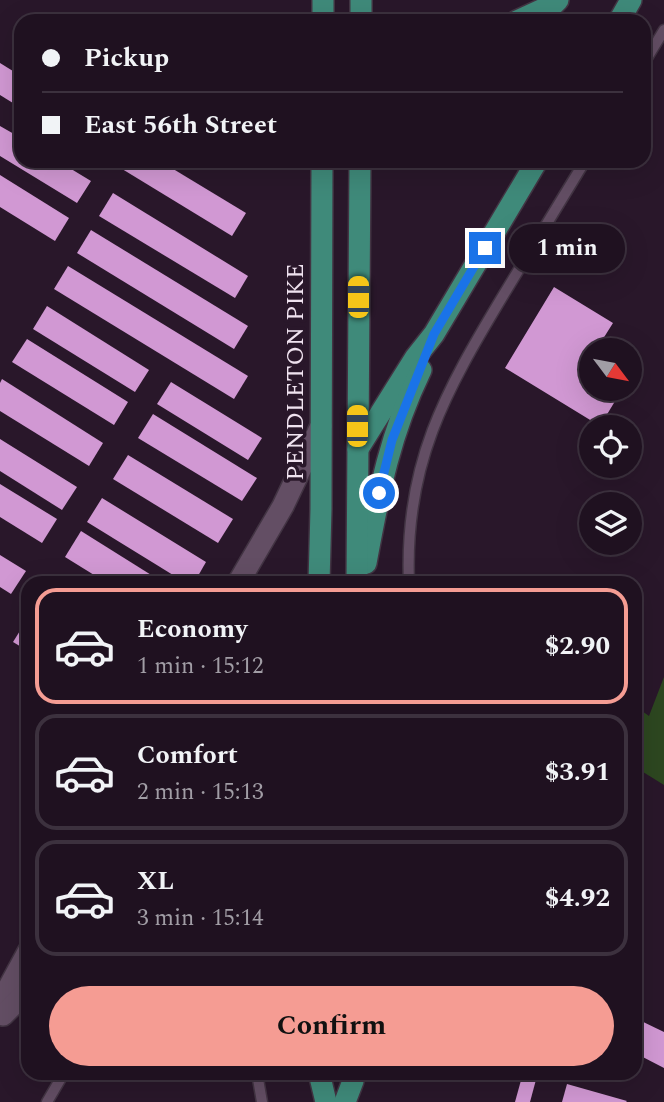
<!DOCTYPE html>
<meta charset="utf-8">
<style>
:root{--surface:#1f1120;--page:#271a29;--text:#f1f3f6;--muted:#a19da5;--line:#3c313e;--accent:#f59c93}
body{margin:0;font-family:Spectral,serif;background:var(--page);color:var(--text);height:100vh;display:flex;flex-direction:column;font-size:26px;white-space:nowrap}
*{box-sizing:border-box;margin:0}
p{font-size:23px;color:var(--muted)}
.icon{flex:none;width:38px;height:38px;fill:none;stroke:currentColor;stroke-width:2;stroke-linecap:round;stroke-linejoin:round}
.map{position:relative;flex:1;overflow:hidden}
.panel{position:absolute;left:21px;top:576px;width:621px;height:504px;display:flex;flex-direction:column;background:var(--surface);border-radius:21px;box-shadow:0 7px 28px #0002,0 0 0 2px var(--line)}
.panel>*{flex:none}
.hud{position:absolute;left:14px;top:14px;width:637px;height:154px;border-radius:21px;box-shadow:0 7px 28px #0002,0 0 0 2px var(--line);display:grid;align-content:center;height:154px;padding:0 28px;background:var(--surface)}
.needle{width:46px;rotate:122deg}
.fabs{position:absolute;left:579px;top:338px;display:grid;gap:14px}
.fabs a{display:grid;place-items:center;width:63px;height:63px;border-radius:50%;background:var(--surface);box-shadow:0 7px 28px #0002,0 0 0 2px var(--line);font-size:35px}
.end{position:absolute;width:32px;height:32px;margin:-16px;border:9px solid #1a73e8;background:#fff;box-shadow:0 0 0 4px #fff}
.from{border-radius:50%}
.bubble{position:absolute;height:49px;border-radius:24px;background:var(--surface);box-shadow:0 7px 28px #0002,0 0 0 2px var(--line);font-size:23px;font-weight:700;line-height:49px;text-align:center}
.car{position:absolute;width:21px;height:42px;margin:-21px -10px;border-radius:9px;box-shadow:0 0 5px 2px #0007;background:linear-gradient(#f5c518 24%,#345 0 40%,#f5c518 0 76%,#345 0 86%,#f5c518 0)}
.hud b{display:flex;align-items:center;gap:24px;height:66px;font-size:26px}
.hud b+b{border-top:2px solid var(--line)}
.hud i{width:18px;height:18px;background:var(--text)}
ul{padding:12px 0 0;list-style:none}
li{display:flex;align-items:center;gap:21px;height:116px;margin:0 14px 10px;padding:0 14px;border:4px solid var(--line);border-radius:21px}
li div{flex:1}
li b{display:block;font-size:26px}
li em{font-style:normal;font-weight:700}
li.active{border-color:var(--accent)}
li>.icon{width:63px;height:63px;stroke-width:1.5}
.cta{display:flex;gap:14px;margin-top:auto;padding:14px 28px}
.cta a{flex:1;height:80px;border-radius:42px;background:var(--accent);color:#111;font-size:28px;font-weight:700;line-height:80px;text-align:center}
.map>svg:first-child{display:block}
.green{fill:#2d4720}
.building{fill:#d198d3}
.lines{fill:none;stroke-linecap:round;stroke-linejoin:round}
.lane-casing{stroke:#423443;stroke-width:13}
.secondary-casing{stroke:#423443;stroke-width:24}
.primary-casing{stroke:#423443;stroke-width:24}
.lane{stroke:#634e64;stroke-width:10}
.secondary{stroke:#634e64;stroke-width:21}
.primary{stroke:#3f8a7a;stroke-width:21}
.route{stroke:#1a73e8;stroke-width:9}
.labels{text-anchor:middle;stroke-width:7;stroke-linejoin:round;paint-order:stroke}
.street-label{font-size:24px;fill:#efe2ef;stroke:#29172a}
</style>
<div class="map">
<svg width="664" height="1102" viewBox="0 0 664 1102">
<rect width="100%" height="100%" fill="#29172a"/>
<polygon class="green" points="664,677 664,785 635,767 635,706 649,716"/>
<g class="building">
<polygon points="0,63 21,76 21,108 0,95"/>
<polygon points="0,126 21,138 21,161 58,161 91,181 77,203 0,156"/>
<polygon points="109,161 160,161 246,213 232,236"/>
<polygon points="0,175 69,218 55,241 0,207"/>
<polygon points="113,193 248,276 235,298 99,216"/>
<polygon points="91,230 248,326 234,349 77,253"/>
<polygon points="68,266 248,376 234,399 54,289"/>
<polygon points="554,287 613,323 596,350 592,350 592,388 623,388 600,426 505,368"/>
<polygon points="47,306 149,370 135,392 33,329"/>
<polygon points="27,339 128,402 114,425 12,362"/>
<polygon points="2,379 103,443 89,466 0,411 0,383"/>
<polygon points="171,382 262,438 248,460 157,404"/>
<polygon points="153,414 257,478 242,501 138,438"/>
<polygon points="0,439 77,487 62,510 0,471"/>
<polygon points="128,455 233,519 218,543 113,479"/>
<polygon points="0,484 57,519 42,543 0,517"/>
<polygon points="102,498 206,562 194,583 186,583 87,522"/>
<polygon points="81,531 164,583 107,583 65,557"/>
<polygon points="0,555 26,571 11,594 0,587"/>
<polygon points="28,618 28,651 13,642"/>
<polygon points="635,1018 664,1032 664,1068 635,1053"/>
<rect x="486" y="1073" width="26" height="8"/>
<polygon points="523,1073 537,1076 530,1102 515,1102"/>
<polygon points="567,1084 627,1101 626,1102 562,1102"/>
</g>
<g class="lines">
<g class="lane-casing">
<g id="lane">
<polyline points="644,63 664,30"/>
<path d="M409 583C404 464 445 392 504 294 531 250 558 205 585 161"/>
<polyline points="257,1073 262,1102"/>
<polyline points="47,1102 64,1073"/>
</g>
</g>
<g class="secondary-casing">
<g id="secondary">
<polyline points="238,583 283,506 321,426"/>
<polyline points="7,1008 9,987 28,952"/>
<polyline points="3,1015 28,990"/>
</g>
</g>
<g class="primary-casing">
<g id="primary">
<polyline points="323,21 323,0"/>
<polyline points="361,21 361,0"/>
<polyline points="517,21 554,4 558,0"/>
<polyline points="619,21 631,0"/>
<polyline points="358,449 415,358 434,334 537,161"/>
<path d="M366 563C379 493 389 436 421 370"/>
<polyline points="319,583 321,509 322,161"/>
<polyline points="357,583 360,161"/>
<polyline points="319,1073 326,1102"/>
<polyline points="345,1102 353,1081 353,1073"/>
</g>
</g>
<use href="#lane" class="lane"/>
<use href="#secondary" class="secondary"/>
<use href="#primary" class="primary"/>
</g>
<g class="lines">
<polyline class="route" points="379,493 392,440 434,334 485,248"/>
</g>
<g class="labels">
<g class="street-label">
<text transform="translate(295 372) rotate(-90)" y="8">PENDLETON PIKE</text>
</g>
</g>
</svg>
<div class="fabs">
<a><svg class="needle" viewBox="-14 -14 28 28"><path d="M0-13l5 13h-10z" fill="#e53935"/><path d="M0 13l5-13h-10z" fill="#a19da5"/></svg></a>
<a><svg class="icon" aria-label="locate" viewBox="0 0 24 24"><circle cx="12" cy="12" r="6"/><path d="M12 2v4M12 18v4M2 12h4M18 12h4"/></svg></a>
<a><svg class="icon" aria-label="layers" viewBox="0 0 24 24"><path d="M12 4l9 5-9 5-9-5zM3 14l9 5 9-5"/></svg></a>
</div>
<i class="end from" style="left:379px;top:493px"></i>
<i class="end" style="left:485px;top:248px"></i>
<div class="bubble" style="left:509px;top:224px;width:116px">1 min</div>
<i class="car" style="left:358px;top:297px;rotate:0deg"></i>
<i class="car" style="left:357px;top:426px;rotate:0deg"></i>
<div class="hud">
<b><i class="from"></i>Pickup</b>
<b><i></i>East 56th Street</b>
</div>
<section class="panel">
<ul>
<li class="active"><svg class="icon" aria-label="car" viewBox="0 0 24 24"><path d="M5 17H2v-5l4-1 3-4h7l3 4 3 1v5h-3M9 17h6M6 11h13"/><circle cx="7" cy="17" r="2"/><circle cx="17" cy="17" r="2"/></svg><div><b>Economy</b><p>1 min · 15:12</p></div><em>$2.90</em></li>
<li><svg class="icon" aria-label="car" viewBox="0 0 24 24"><path d="M5 17H2v-5l4-1 3-4h7l3 4 3 1v5h-3M9 17h6M6 11h13"/><circle cx="7" cy="17" r="2"/><circle cx="17" cy="17" r="2"/></svg><div><b>Comfort</b><p>2 min · 15:13</p></div><em>$3.91</em></li>
<li><svg class="icon" aria-label="car" viewBox="0 0 24 24"><path d="M5 17H2v-5l4-1 3-4h7l3 4 3 1v5h-3M9 17h6M6 11h13"/><circle cx="7" cy="17" r="2"/><circle cx="17" cy="17" r="2"/></svg><div><b>XL</b><p>3 min · 15:14</p></div><em>$4.92</em></li>
</ul>
<div class="cta"><a>Confirm</a></div>
</section>
</div>
